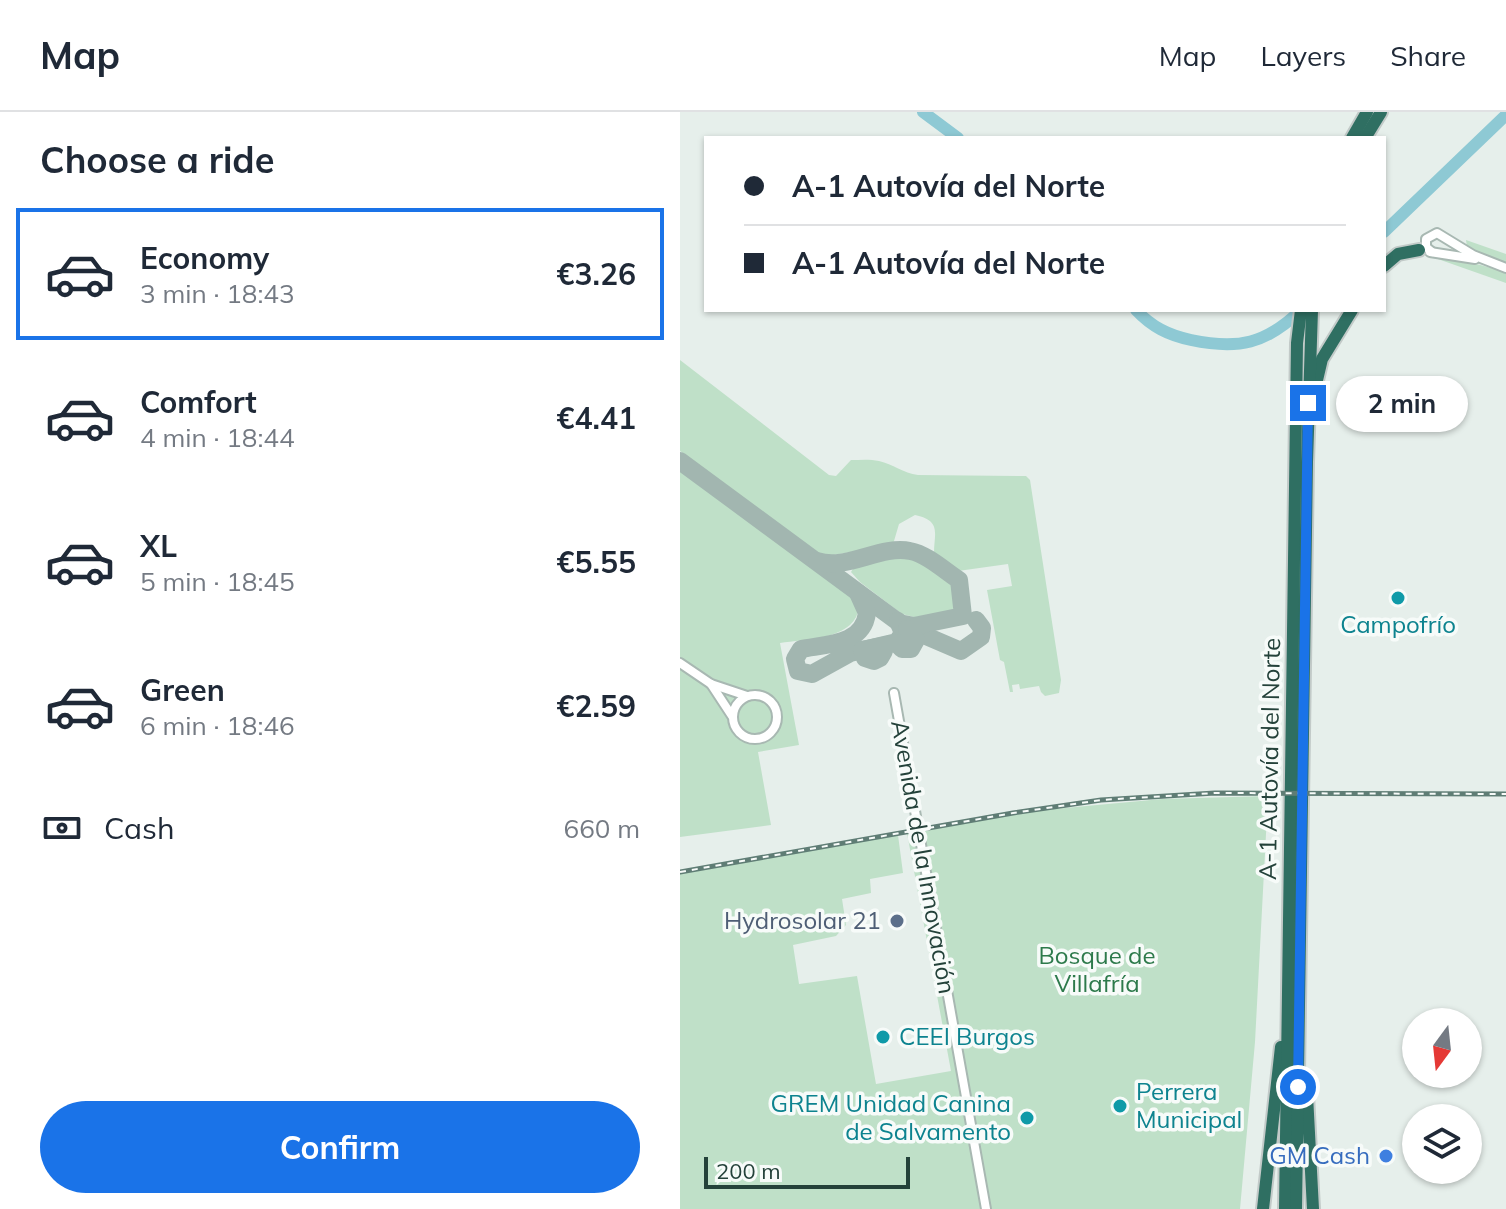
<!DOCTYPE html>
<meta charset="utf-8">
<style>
:root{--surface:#fff;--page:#f6f6f7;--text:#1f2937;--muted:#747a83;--line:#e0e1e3;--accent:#1a73e8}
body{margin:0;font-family:Mulish,sans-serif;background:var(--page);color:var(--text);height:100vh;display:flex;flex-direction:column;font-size:30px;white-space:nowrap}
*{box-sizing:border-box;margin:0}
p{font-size:26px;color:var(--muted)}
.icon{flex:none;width:44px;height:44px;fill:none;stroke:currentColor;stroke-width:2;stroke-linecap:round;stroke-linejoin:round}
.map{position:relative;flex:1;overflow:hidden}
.side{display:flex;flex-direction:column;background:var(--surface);width:680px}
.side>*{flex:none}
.hud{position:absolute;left:24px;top:24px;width:682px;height:176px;border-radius:0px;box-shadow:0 2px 6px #0004;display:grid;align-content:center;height:176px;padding:0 40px;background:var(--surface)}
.needle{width:52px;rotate:195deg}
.fabs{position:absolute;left:722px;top:896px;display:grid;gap:16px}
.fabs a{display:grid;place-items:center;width:80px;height:80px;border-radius:50%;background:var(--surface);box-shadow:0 2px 6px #0004;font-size:40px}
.scale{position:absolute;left:24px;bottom:20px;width:206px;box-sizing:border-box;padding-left:8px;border:4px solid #24423a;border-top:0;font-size:22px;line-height:28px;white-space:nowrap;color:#24423a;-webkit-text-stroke:6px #f7fbf9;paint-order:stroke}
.end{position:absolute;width:36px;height:36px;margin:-18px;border:10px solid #1a73e8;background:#fff;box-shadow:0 0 0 4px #fff}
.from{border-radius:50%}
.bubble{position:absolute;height:56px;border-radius:28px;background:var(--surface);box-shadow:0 2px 6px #0004;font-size:26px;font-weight:700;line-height:56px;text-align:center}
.hud b{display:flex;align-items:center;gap:28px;height:76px;font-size:30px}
.hud b+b{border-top:2px solid var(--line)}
.hud i{width:20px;height:20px;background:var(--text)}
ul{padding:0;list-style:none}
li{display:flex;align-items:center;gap:24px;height:132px;margin:0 16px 12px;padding:0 24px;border:4px solid transparent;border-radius:0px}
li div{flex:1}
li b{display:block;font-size:30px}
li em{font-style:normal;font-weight:700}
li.current{border-color:var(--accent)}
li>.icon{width:72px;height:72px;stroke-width:1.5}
h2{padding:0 40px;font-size:36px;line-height:96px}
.pay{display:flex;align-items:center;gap:20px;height:88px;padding:0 40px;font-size:30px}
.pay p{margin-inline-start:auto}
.primary-button{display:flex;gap:16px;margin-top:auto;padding:16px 40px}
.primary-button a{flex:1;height:92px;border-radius:48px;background:var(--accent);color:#fff;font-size:32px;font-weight:700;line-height:92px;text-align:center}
header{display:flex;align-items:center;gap:48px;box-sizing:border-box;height:112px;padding:0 40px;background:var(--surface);border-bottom:2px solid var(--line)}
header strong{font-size:38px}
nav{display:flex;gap:44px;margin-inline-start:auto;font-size:28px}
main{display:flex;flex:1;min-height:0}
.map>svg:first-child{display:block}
.green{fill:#bfe0c8}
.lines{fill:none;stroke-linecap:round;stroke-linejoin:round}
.river{stroke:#8ec9d4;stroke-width:12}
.taxiway{stroke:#a2b6b0;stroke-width:18}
.minor-casing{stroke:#a8b8b2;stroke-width:12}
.highway-casing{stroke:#c2cac8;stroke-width:16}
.minor{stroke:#fff;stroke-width:8}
.highway{stroke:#2f6f62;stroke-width:12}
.rail-casing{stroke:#5f7d75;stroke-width:5}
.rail{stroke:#f7fbf9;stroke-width:2;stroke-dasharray:6;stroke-linecap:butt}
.route{stroke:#1a73e8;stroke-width:10}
.culture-dot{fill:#0f9aa8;stroke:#f7fbf9;stroke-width:3}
.service-dot{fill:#5c6f8a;stroke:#f7fbf9;stroke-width:3}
.shop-dot{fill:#3f7fe0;stroke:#f7fbf9;stroke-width:3}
.labels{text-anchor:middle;stroke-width:7;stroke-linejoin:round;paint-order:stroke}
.culture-label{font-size:24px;fill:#0d838f;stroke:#f7fbf9;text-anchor:start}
.street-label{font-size:24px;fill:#24423a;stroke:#f7fbf9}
.service-label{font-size:24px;fill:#4e5e75;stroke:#f7fbf9;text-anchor:end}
.park-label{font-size:24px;fill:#2d7a4b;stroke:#f7fbf9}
.shop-label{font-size:24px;fill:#366cbe;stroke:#f7fbf9;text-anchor:end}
</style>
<header>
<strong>Map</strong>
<nav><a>Map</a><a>Layers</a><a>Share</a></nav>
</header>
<main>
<section class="side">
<h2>Choose a ride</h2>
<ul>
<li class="current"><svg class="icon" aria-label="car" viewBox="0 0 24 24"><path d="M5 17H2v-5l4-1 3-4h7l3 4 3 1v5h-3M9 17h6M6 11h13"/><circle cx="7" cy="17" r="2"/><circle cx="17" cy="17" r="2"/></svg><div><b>Economy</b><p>3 min · 18:43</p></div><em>€3.26</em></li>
<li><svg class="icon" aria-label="car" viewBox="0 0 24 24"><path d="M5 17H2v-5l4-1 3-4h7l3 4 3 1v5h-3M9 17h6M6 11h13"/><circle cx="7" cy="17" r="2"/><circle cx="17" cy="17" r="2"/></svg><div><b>Comfort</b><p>4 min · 18:44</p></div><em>€4.41</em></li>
<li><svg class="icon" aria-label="car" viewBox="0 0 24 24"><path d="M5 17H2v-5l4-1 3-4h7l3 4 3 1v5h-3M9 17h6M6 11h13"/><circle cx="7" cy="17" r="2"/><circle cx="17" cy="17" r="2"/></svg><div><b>XL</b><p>5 min · 18:45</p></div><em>€5.55</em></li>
<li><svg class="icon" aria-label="car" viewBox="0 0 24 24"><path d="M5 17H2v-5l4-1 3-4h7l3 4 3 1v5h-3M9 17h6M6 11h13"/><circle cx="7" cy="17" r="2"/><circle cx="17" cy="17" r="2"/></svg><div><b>Green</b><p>6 min · 18:46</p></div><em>€2.59</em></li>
</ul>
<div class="pay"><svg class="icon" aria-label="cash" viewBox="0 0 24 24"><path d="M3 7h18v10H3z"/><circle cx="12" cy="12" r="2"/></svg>Cash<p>660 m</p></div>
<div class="primary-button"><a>Confirm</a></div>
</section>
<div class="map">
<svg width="826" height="1097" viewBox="0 0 826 1097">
<rect width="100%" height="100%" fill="#e6efeb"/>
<g class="green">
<polygon points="786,128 826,142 826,153 800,143 787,135"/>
<path d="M755 146C780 148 802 152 826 161V171Z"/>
<path d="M0 248 149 363 156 364 171 348C180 348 190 347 199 349 213 352 223 361 238 363L346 364 350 368 381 568 379 581 365 584 361 580 359 574 340 577 339 572 332 573 333 580H330L324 550 320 548 307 478 332 474 328 452 278 459 254 441C254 421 262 409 235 403L219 412 214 429 210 433 148 444 140 442 0 339Z"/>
<path d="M0 359 171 485 178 500C170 528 125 527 100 531L119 633 78 640 91 713 0 725Z"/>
<polygon points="221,445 235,447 272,471 276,491 274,496 269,500 238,506 222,502 180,470 171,460 176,452"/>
<polygon points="588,684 575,930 560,1097 0,1097 0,762 218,723 223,761 190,767 191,781 162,787 166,813 156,824 113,833 119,872 177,864 196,972 271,959 227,721 363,698 482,687"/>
</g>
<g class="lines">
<g class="river">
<polyline points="243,0 278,26"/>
<polyline points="704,120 826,3"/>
<path d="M456 198C472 215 488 223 511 228 558 238 586 232 621 198"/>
</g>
<g class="taxiway">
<polyline points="0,349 225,515 281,539 301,525 302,516 296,508"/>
<path d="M137 449C166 459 200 433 230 439 247 442 265 459 279 468L283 504 234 514 224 512"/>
<path d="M178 481 187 501C183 533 147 532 121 537L115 547 118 559 132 562 170 541 217 530 223 521 218 509"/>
<polyline points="204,539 200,546 194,549 185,546 182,538 216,531 222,537 231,537 236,528 227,517"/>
</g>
<g class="minor-casing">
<g id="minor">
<polyline points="750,140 795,147"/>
<polyline points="752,140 746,135 746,127 757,121 793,143 826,156"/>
<polyline points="0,551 31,572 67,584"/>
<polyline points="31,572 52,604"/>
<polyline points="214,581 306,1097"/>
<circle cx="75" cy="605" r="22"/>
</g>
</g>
<g class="highway-casing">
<g id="highway">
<polyline points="672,26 687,0"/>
<polyline points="685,26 701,0"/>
<polyline points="704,154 718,142 739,138"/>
<polyline points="634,281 642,247 672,198"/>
<polyline points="626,964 633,1097"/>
<polyline points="583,1097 601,935"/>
<polyline points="605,1097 617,231 621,198"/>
<polyline points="616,1097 627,350 632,198"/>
</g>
</g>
<use href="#minor" class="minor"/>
<use href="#highway" class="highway"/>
<g class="rail-casing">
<polyline id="rail" points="0,760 333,701 421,688 535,681 826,682"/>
</g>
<use href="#rail" class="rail"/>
</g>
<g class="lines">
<polyline class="route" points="618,975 628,291"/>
</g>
<g class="culture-dot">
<circle cx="718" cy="486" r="8"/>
<circle cx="203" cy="925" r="8"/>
<circle cx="440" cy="994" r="8"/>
<circle cx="347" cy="1006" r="8"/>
</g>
<circle class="service-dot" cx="217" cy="809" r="8"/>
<circle class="shop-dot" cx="706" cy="1044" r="8"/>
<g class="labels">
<g class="culture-label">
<text x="718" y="521" text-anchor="middle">Campofrío</text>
<text x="219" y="933">CEEI Burgos</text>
<text x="456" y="988">Perrera<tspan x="456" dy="28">Municipal</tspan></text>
<text x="331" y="1000" text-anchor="end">GREM Unidad Canina<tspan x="331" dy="28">de Salvamento</tspan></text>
</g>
<g class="street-label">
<text transform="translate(590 647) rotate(-89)" y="8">A-1 Autovía del Norte</text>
<text transform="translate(243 745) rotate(80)" y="8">Avenida de la Innovación</text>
</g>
<g class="service-label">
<text x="201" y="817">Hydrosolar 21</text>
</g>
<g class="park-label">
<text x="417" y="852">Bosque de<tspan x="417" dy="28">Villafría</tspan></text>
</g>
<g class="shop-label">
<text x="690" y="1052">GM Cash</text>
</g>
</g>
</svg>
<div class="fabs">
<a><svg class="needle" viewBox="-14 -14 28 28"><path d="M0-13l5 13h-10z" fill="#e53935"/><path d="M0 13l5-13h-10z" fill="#747a83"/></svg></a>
<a><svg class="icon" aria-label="layers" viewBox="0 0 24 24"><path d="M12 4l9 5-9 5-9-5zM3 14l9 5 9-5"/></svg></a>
</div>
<div class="scale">200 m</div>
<i class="end from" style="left:618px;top:975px"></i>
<i class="end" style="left:628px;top:291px"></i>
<div class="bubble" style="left:656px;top:264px;width:132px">2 min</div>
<div class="hud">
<b><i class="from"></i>A-1 Autovía del Norte</b>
<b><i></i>A-1 Autovía del Norte</b>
</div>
</div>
</main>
